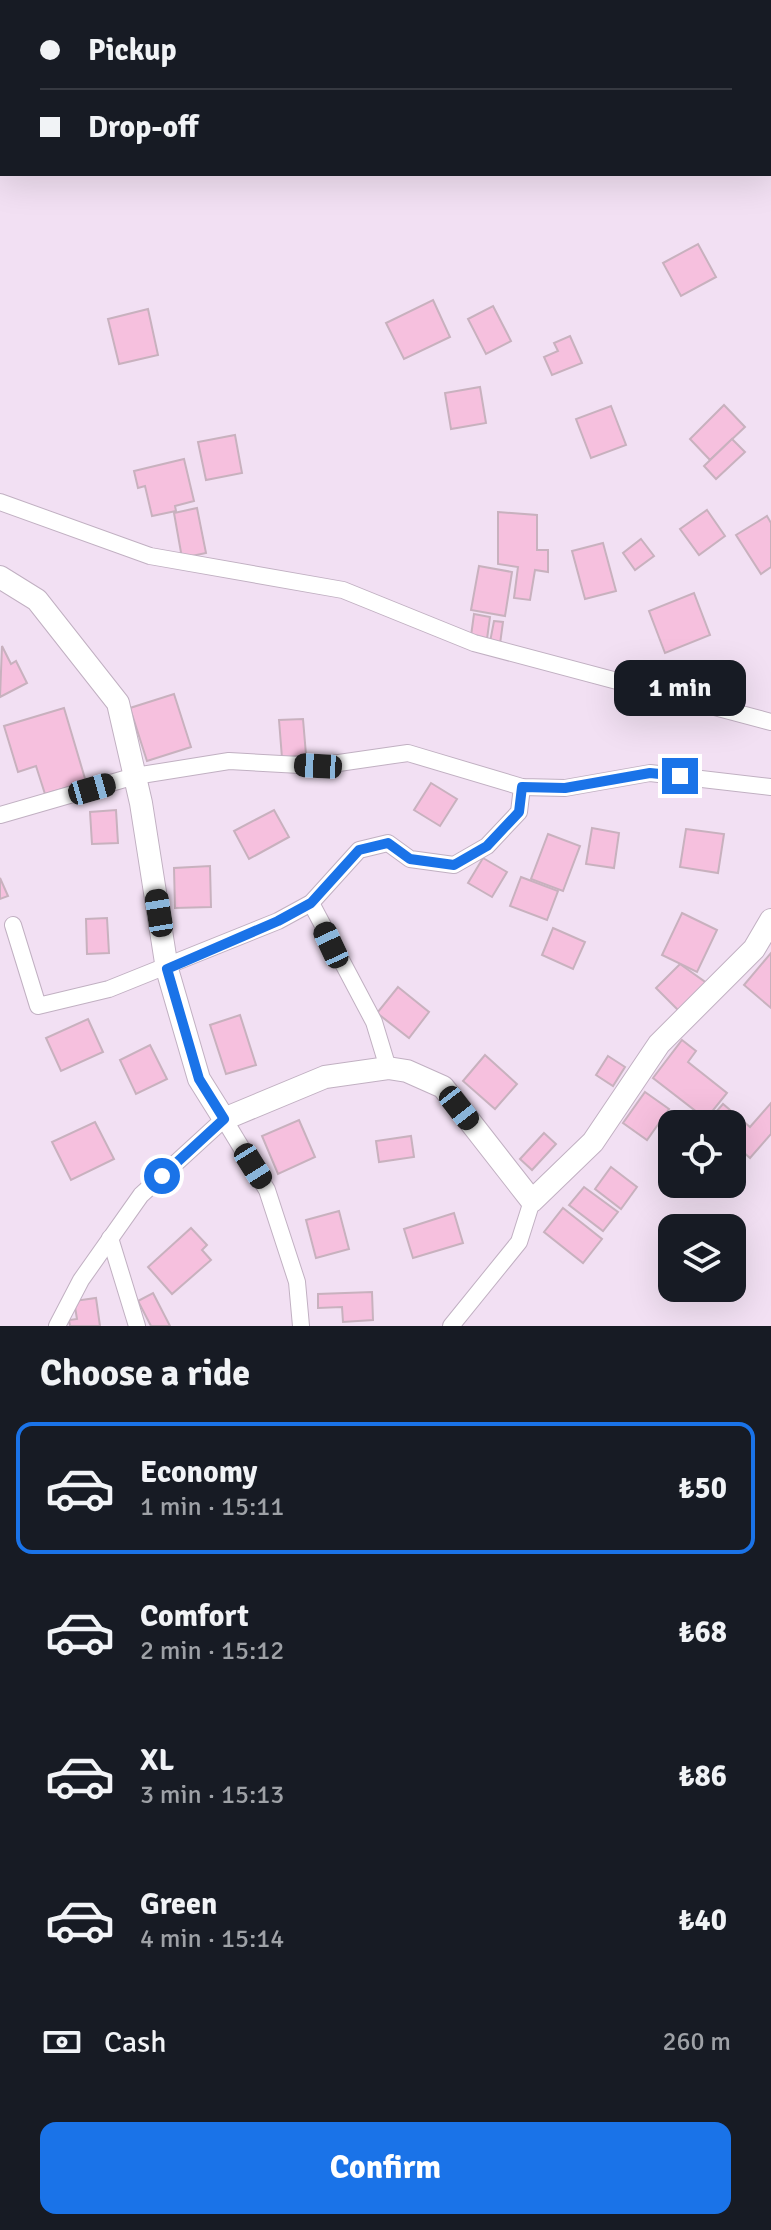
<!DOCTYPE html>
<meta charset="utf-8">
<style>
:root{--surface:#171b24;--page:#242831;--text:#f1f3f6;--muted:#9ea1a6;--line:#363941;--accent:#1a73e8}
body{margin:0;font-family:Signika,sans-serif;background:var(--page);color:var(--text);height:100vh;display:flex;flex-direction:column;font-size:30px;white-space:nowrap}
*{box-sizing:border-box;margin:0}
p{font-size:26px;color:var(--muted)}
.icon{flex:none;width:44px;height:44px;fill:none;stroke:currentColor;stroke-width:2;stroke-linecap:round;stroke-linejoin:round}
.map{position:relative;height:1326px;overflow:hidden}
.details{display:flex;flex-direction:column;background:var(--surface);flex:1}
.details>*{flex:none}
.hud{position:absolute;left:0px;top:0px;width:772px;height:176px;box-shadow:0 8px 32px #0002;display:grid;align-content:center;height:176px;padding:0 40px;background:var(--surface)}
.tools{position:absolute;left:658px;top:1110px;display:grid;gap:16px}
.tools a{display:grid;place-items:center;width:88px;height:88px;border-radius:16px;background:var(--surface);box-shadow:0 8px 32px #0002;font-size:40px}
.end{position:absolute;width:36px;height:36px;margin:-18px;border:10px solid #1a73e8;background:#fff;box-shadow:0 0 0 4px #fff}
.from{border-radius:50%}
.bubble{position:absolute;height:56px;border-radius:16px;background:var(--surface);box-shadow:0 8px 32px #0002;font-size:26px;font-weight:700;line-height:56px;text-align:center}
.car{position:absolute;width:24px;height:48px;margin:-24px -12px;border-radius:10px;box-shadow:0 0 6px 2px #0007;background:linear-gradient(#222 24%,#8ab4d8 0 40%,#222 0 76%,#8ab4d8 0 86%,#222 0)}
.hud b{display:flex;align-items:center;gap:28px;height:76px;font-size:30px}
.hud b+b{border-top:2px solid var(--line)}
.hud i{width:20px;height:20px;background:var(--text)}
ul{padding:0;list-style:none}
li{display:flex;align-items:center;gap:24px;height:132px;margin:0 16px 12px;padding:0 24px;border:4px solid transparent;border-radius:16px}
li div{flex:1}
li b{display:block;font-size:30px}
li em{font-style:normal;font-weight:700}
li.selected{border-color:var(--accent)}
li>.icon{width:72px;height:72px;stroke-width:1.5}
h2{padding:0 40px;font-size:36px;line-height:96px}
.pay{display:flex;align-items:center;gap:20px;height:88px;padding:0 40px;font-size:30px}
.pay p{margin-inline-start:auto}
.button{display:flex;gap:16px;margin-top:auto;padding:16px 40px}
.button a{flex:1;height:92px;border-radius:16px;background:var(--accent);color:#fff;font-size:32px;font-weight:700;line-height:92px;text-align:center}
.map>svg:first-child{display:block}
.building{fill:#f6c0de;stroke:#c8b1be;stroke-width:2}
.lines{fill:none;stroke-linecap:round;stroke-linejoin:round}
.minor-casing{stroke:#c1b0c2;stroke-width:18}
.tertiary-casing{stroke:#c1b0c2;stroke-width:24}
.minor{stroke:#fff;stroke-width:16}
.tertiary{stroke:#fff;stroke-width:22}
.route{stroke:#1a73e8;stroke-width:10}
</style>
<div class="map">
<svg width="771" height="1326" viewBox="0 0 771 1326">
<rect width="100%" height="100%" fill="#f2e0f3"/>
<g class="building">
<polygon points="698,244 716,277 681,296 663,263"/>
<polygon points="433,300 450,337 404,359 386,323"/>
<polygon points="493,306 511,341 486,354 468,319"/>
<polygon points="148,309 158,355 119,364 108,319"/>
<polygon points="570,336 582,363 552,375 544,357 558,351 554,343"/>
<polygon points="480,387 486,423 451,429 445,393"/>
<polygon points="724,405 745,427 710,460 690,439"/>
<polygon points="611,406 626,445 591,458 576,419"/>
<polygon points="235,435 242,473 206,480 198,442"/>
<polygon points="732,439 745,452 716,479 704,466"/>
<polygon points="184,459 194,501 175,506 176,511 152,516 145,486 138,488 134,471"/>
<polygon points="197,508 206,553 182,558 174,513"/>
<polygon points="707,510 725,536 699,555 680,529"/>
<polygon points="498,512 537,515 537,550 548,550 548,572 535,570 530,600 514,598 518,567 498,564"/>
<polygon points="767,516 771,523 771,567 761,574 736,535"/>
<polygon points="641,539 654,556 635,570 623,553"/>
<polygon points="603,543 616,591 585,599 572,551"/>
<polygon points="479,566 512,572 505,616 471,610"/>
<polygon points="694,593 710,635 665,653 649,611"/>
<polygon points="474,614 490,617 487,639 471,636"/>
<polygon points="494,621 503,622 500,644 490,642"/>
<polygon points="2,646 11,664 16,661 27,683 0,697"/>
<polygon points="174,694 191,747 147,761 130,708"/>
<polygon points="64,708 86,782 45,794 36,766 18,772 4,726"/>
<polygon points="303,719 306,755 282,758 279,720"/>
<polygon points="431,783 457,799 440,826 414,810"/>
<polygon points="116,810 118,843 92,844 90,812"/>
<polygon points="274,810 289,837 249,859 234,831"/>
<polygon points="592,828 619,833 614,868 586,864"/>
<polygon points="686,829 724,834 718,873 680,867"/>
<polygon points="548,834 580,846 563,891 531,879"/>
<polygon points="483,858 507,872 492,897 468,883"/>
<polygon points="210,866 211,907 175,908 174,868"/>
<polygon points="521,877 558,891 547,920 510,906"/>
<polygon points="0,878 8,896 0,899"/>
<polygon points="682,913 717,930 697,972 662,955"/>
<polygon points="107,918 109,953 87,954 86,919"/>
<polygon points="553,928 585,942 573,969 542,955"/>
<polygon points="771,953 771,1008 744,985"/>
<polygon points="680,964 708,984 680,1012 656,988"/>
<polygon points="398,987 429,1012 409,1038 377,1013"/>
<polygon points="240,1015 256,1065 226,1074 210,1025"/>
<polygon points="88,1019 103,1052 61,1071 46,1038"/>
<polygon points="682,1040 696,1051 688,1062 727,1093 706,1119 653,1078"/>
<polygon points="150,1045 167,1079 136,1094 120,1060"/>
<polygon points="485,1055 517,1084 495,1109 463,1081"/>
<polygon points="608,1056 625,1067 613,1086 596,1075"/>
<polygon points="645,1092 669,1109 647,1140 623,1123"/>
<polygon points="771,1103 771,1134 750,1158 732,1142 732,1124 708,1121 723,1104 750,1127"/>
<polygon points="299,1120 315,1157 278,1174 262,1136"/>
<polygon points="95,1122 114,1159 71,1180 52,1142"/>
<polygon points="544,1133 556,1144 532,1170 520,1159"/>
<polygon points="411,1136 414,1157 379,1162 376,1141"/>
<polygon points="611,1167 637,1187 621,1209 595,1189"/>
<polygon points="584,1187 618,1212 603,1231 569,1205"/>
<polygon points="563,1208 602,1239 583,1263 544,1232"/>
<polygon points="339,1211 349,1249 316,1258 306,1220"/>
<polygon points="454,1213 463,1243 413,1258 404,1229"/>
<polygon points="191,1228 207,1245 202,1250 211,1260 172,1294 148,1267"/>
<polygon points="372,1292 373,1320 343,1322 342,1307 318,1308 318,1294"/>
<polygon points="153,1293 170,1326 151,1326 138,1301"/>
<polygon points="96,1298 100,1326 70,1326 69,1320 77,1319 74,1301"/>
</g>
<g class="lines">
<g class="minor-casing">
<g id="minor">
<polyline points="0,502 150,556 343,590 474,643 771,722"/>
<polyline points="0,815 135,776 229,761 318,766 408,753 522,787 565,788 650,773 771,787"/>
<polyline points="311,903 374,1022 388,1068"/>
<polyline points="13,925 38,1006 109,989 278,921 311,903 359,850 388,843 410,859 454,865 487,846 519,812 522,787"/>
<polyline points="110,1238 137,1326"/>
<polyline points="57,1326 81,1280 141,1195 224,1119 267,1190 297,1282 301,1326"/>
<polyline points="451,1326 519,1242 532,1201"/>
</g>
</g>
<g class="tertiary-casing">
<g id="tertiary">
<polyline points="34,2 36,0"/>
<polyline points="0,41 2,38"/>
<polyline points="0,577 37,600 118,703 141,803 167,969 199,1079 224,1119 325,1077 388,1068 407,1071 443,1087 532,1201 593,1142 659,1044 754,949 771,920"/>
</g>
</g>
<use href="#minor" class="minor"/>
<use href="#tertiary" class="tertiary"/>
</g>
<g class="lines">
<polyline class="route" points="162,1176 224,1119 199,1079 167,969 278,921 311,903 359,850 388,843 410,859 454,865 487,846 519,812 522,787 565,788 650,773 680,776"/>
</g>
</svg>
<div class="tools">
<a><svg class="icon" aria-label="locate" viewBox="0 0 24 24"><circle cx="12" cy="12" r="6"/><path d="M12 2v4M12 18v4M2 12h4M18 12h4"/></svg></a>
<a><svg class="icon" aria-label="layers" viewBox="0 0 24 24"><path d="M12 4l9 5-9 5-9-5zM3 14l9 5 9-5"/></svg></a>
</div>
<i class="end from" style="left:162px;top:1176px"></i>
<i class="end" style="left:680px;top:776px"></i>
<div class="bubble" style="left:614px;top:660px;width:132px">1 min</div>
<i class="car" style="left:318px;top:766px;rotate:273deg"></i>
<i class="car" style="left:92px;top:789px;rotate:74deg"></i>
<i class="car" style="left:159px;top:913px;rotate:351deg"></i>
<i class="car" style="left:331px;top:945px;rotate:335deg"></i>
<i class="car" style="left:459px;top:1108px;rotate:142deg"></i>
<i class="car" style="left:253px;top:1166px;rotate:148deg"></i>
<div class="hud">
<b><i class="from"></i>Pickup</b>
<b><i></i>Drop-off</b>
</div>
</div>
<section class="details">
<h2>Choose a ride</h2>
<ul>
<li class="selected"><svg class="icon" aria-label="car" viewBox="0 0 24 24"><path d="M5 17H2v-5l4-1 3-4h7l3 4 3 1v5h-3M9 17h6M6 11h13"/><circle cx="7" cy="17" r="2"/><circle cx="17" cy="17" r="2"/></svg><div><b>Economy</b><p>1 min · 15:11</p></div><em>₺50</em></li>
<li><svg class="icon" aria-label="car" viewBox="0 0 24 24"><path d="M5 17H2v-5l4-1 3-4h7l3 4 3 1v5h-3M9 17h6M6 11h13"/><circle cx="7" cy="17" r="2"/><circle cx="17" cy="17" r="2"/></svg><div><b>Comfort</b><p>2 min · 15:12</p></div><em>₺68</em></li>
<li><svg class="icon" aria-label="car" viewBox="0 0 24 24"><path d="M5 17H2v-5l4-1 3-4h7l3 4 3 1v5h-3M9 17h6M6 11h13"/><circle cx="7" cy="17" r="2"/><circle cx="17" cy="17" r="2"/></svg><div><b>XL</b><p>3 min · 15:13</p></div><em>₺86</em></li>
<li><svg class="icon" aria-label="car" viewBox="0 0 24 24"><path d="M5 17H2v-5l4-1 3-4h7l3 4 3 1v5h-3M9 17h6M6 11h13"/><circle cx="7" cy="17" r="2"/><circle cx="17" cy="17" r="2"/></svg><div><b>Green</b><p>4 min · 15:14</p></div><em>₺40</em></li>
</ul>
<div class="pay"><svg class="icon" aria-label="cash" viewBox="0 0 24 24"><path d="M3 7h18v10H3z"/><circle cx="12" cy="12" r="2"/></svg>Cash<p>260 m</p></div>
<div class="button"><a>Confirm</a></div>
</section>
